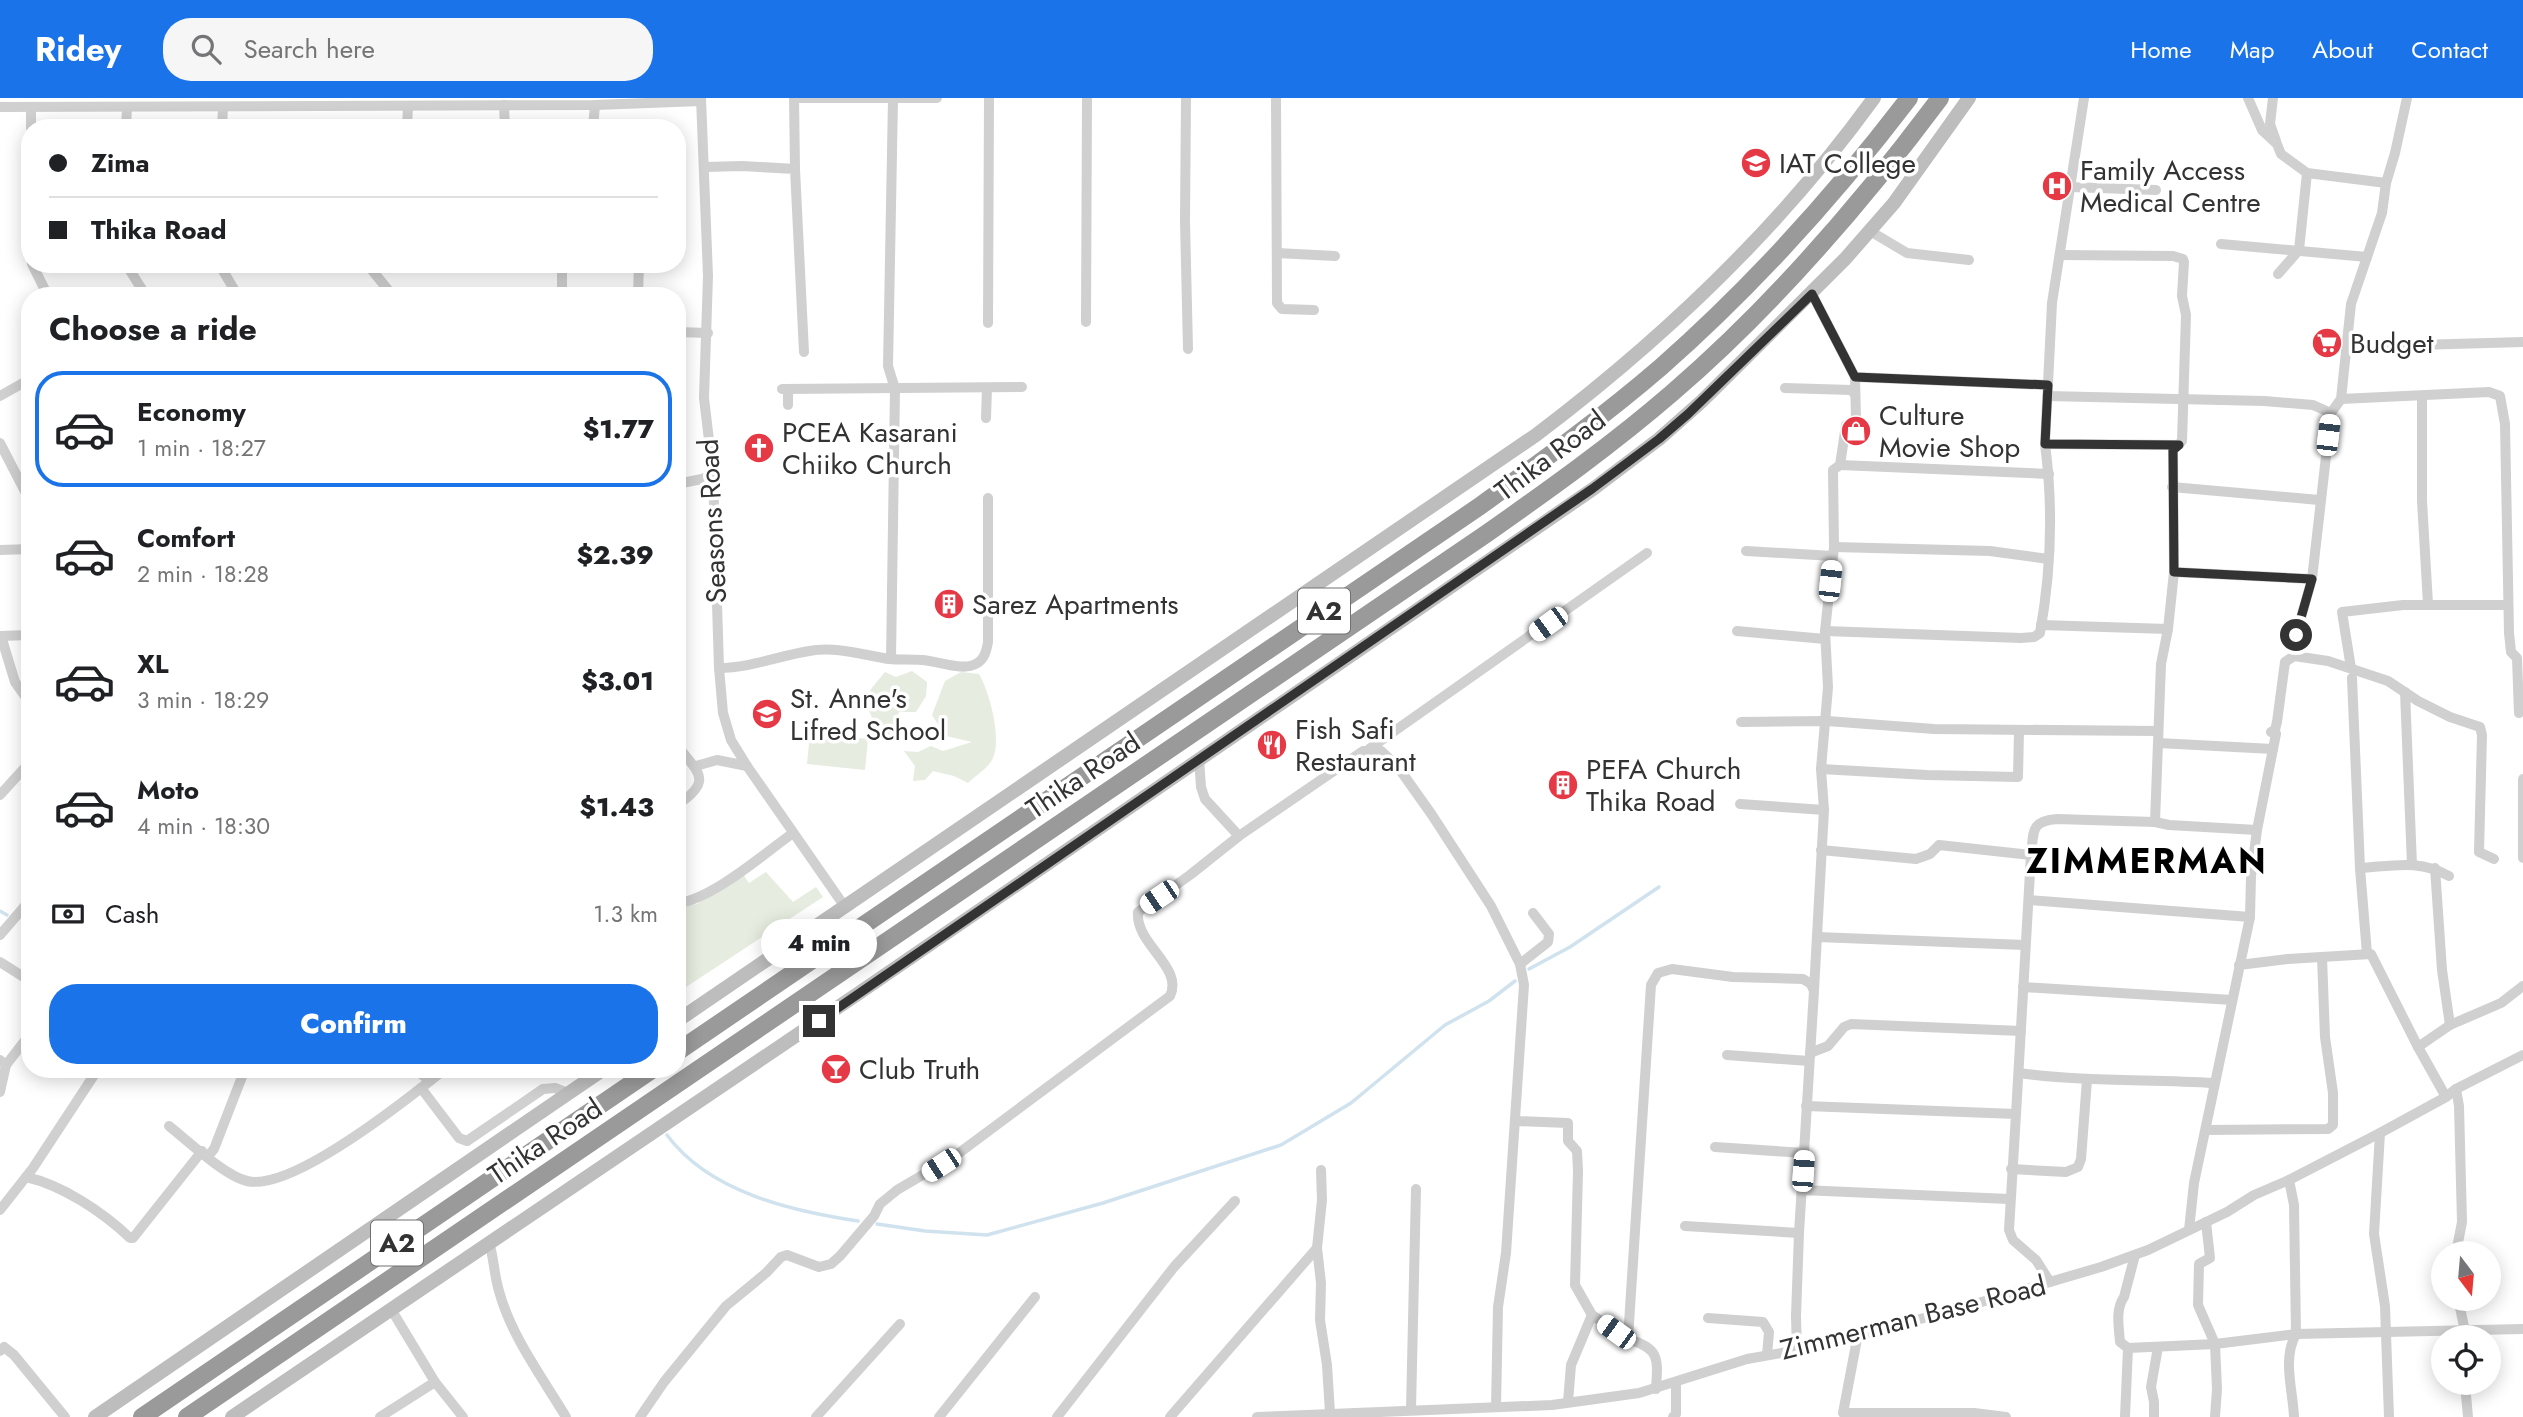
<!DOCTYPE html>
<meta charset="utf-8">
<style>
:root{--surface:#fff;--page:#f6f6f6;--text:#202124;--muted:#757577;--line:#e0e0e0;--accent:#1a73e8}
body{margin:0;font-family:Jost,sans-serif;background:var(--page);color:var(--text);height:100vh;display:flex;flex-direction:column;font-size:26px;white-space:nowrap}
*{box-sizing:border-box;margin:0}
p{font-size:23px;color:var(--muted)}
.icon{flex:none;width:38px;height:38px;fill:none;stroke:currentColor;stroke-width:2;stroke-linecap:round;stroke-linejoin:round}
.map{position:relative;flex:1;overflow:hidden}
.sheet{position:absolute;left:21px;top:189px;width:665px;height:791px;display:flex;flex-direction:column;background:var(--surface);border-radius:28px;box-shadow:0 4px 18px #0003}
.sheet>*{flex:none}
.hud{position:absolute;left:21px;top:21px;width:665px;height:154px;border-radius:28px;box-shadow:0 4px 18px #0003;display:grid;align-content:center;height:154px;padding:0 28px;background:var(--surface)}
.needle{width:46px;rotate:164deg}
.tools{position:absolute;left:2431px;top:1143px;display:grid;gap:14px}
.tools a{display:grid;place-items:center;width:70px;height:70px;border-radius:50%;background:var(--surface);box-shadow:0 4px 18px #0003;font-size:35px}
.end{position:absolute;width:32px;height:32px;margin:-16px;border:9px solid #333;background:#fff;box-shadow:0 0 0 4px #fff}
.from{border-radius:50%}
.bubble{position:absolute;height:49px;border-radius:24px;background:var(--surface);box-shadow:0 4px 18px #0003;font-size:23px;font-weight:800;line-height:49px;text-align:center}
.car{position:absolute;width:21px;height:42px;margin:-21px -10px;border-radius:9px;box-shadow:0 0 5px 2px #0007;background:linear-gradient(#fff 24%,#345 0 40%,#fff 0 76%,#345 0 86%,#fff 0)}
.hud b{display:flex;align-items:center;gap:24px;height:66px;font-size:26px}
.hud b+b{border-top:2px solid var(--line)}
.hud i{width:18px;height:18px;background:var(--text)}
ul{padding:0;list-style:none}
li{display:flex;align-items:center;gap:21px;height:116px;margin:0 14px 10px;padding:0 14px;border:4px solid transparent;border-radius:28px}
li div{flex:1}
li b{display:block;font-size:26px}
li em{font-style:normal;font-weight:800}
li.on{border-color:var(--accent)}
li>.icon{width:63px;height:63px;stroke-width:1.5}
h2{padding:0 28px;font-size:32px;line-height:84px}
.pay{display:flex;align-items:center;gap:18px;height:77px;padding:0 28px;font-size:26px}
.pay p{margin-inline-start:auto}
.button{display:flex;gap:14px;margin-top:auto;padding:14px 28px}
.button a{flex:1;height:80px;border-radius:28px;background:var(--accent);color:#fff;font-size:28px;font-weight:800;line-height:80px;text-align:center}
header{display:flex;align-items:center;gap:42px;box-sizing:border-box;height:98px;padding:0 35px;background:var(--accent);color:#fff}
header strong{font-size:33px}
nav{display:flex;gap:38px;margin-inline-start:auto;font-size:24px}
.search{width:490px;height:63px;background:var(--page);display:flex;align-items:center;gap:18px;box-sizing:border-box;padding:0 24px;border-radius:28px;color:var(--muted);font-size:26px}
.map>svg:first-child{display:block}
.green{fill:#e6ecdf}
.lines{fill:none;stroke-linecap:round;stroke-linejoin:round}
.stream{stroke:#cfe2ee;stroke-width:3.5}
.street{stroke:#d0d0d0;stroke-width:10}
.secondary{stroke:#bdbdbd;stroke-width:14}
.highway{stroke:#9a9a9a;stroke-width:18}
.route{stroke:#333;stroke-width:9}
.labels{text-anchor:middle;stroke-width:7;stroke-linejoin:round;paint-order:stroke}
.shield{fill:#fff;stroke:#707070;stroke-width:2}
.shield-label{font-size:26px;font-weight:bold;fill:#333}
.poi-label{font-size:28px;fill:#333;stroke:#fff;text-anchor:start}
.street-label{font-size:28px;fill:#333;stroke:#fff}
.district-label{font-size:35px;font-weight:bold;letter-spacing:2px;fill:#000;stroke:#fff}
</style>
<header>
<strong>Ridey</strong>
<div class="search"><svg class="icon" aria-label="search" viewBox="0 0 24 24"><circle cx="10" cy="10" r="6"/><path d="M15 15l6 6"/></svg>Search here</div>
<nav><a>Home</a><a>Map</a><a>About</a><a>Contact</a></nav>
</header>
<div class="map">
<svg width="2523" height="1319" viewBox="0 0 2523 1319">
<rect width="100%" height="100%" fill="#fff"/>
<g class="green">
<polygon points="912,573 927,584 926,598 916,614 899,614 889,642 870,636 875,627 865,603 871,591 885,574 896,579"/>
<path d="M961 574 979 576C989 593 1003 642 992 662 988 670 975 678 968 685L954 678 933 673 925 682 913 683 915 668 904 653 918 654 931 648 943 653 972 644 946 638 932 617 945 583Z"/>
<polygon points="810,635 868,641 865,672 807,666"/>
<polygon points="766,774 793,804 816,789 823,799 677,895 677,809 697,806 743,776 749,785"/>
</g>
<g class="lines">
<g class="stream">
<polyline points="0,813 7,817"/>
<polyline points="23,826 30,830"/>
<polyline points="1529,871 1570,849 1659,789"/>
<path d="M667 1037C709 1094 791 1113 858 1123"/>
<polyline points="877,1126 925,1133 987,1137 1103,1105 1281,1047 1351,1005 1445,927 1489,903 1515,883"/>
</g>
<g class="street">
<polyline points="701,0 708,178 704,300 713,376 719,570 723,615 731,642 747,668 845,809"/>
<polyline points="794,0 937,0"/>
<polyline points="794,0 795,71"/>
<polyline points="1186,0 1185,123 1188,251"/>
<polyline points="1276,0 1277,205 1282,211 1314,212"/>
<polyline points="2084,0 2052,205 2045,346 2179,347"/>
<polyline points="2248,0 2262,32 2277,46 2281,56 2307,75 2386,85"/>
<polyline points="2273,0 2270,26 2276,43"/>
<polyline points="504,7 505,30"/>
<polyline points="0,9 595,7 701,3"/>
<polyline points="31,9 31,30"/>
<polyline points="126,30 127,9"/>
<polyline points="222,30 223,9"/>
<polyline points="407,30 408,8"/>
<polyline points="593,30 595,7"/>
<polyline points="705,69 742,68 795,71 804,254"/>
<polyline points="2070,89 2156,92"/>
<polyline points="1870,133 1907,155 1969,162"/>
<polyline points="30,142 30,159"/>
<polyline points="2221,146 2367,159"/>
<polyline points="1277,155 1335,158"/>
<polyline points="2060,157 2173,158 2183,161 2184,164 2182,198 2186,217 2182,343 2173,352 2174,474 2168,531 2161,566 2155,724"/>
<polyline points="32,166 48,198"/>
<polyline points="126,166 146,198"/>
<polyline points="219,166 238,198"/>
<polyline points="367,166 393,198"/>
<polyline points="562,166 562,198"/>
<polyline points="2278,176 2299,152 2307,75"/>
<polyline points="1812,196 1855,279 2048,287"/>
<polyline points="638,198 639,166"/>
<polyline points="1086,224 1087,0"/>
<polyline points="988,225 989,0"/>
<polyline points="677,234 708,235"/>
<polyline points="2347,249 2523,244"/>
<polyline points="1785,290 1851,292 1855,296"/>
<polyline points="782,291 1022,289"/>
<polyline points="0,298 30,281"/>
<polyline points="2047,298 2264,303 2313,307 2331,315"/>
<polyline points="2422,299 2422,403 2428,506"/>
<polyline points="2341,301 2489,294 2500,298 2505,326 2509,535 2511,554 2517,560 2519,615"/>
<polyline points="788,307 788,291"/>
<polyline points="986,320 987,290"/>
<polyline points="0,345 30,403"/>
<polyline points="1840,367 2049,376"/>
<polyline points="677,386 702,381 713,376"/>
<polyline points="2172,389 2319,402"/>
<polyline points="1834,449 1990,453 2048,461"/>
<polyline points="0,452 30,451"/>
<polyline points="1746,453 1833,458"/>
<polyline points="2174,474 2312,481"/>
<polyline points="2041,527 2168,531"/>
<polyline points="1737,533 1825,541"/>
<path d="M1825 533 2021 540 2034 539 2040 535C2051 474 2053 407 2045 346"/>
<polyline points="0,538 30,537"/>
<polyline points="1,538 15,584 30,605"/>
<polyline points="2294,558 2328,563 2388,583 2418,603 2450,619 2480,629 2482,637 2479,754 2494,761"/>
<polyline points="891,561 895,291 888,268 893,1"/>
<path d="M719 570C750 570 778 558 809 553 836 548 863 557 889 561 900 562 911 561 922 562 936 563 958 571 970 568 983 565 986 556 988 544V400"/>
<polyline points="2351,570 2342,514 2403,507 2507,507"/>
<polyline points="2352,580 2360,770 2367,856"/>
<polyline points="2405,594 2412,767"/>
<polyline points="1741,624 1827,623 1934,631 2158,633"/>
<polyline points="2158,645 2273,651"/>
<path d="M677 647C697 674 715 682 677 707"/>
<polyline points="1369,651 1647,455"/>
<polyline points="1199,661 1201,689 1205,701 1239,738 1363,653 1381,653 1398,669 1432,717 1491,808 1520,866 1524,887 1506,1155 1498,1209 1496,1309"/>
<polyline points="696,668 717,662 747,668"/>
<polyline points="1821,671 1927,677 2018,679 2019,632"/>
<polyline points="0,697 30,664"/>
<polyline points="1740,706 1824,712"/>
<polyline points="1821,752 1916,761 1930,756 1939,747 2031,757"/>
<polyline points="2523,760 2523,681"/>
<path d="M2360 770C2393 768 2419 761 2449 778"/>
<polyline points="2435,770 2442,872 2450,927"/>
<polyline points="2029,802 2250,819"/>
<path d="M677 805C710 803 765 755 793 735"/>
<polyline points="0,837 30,802"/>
<polyline points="1817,839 2025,847"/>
<polyline points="0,864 30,883"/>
<polyline points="1520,866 1548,844 1549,836 1533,815"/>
<polyline points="2239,867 2288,861 2371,856 2418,949"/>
<polyline points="2023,889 2232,902"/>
<polyline points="1814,892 1824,712 1821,671 1828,589 1825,533 1834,449 1833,372 1840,367 1846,327 1856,322 1855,279"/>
<polyline points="1810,955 1828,948 1844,929 1851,926 2021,933"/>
<polyline points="1727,957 1809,963"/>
<polyline points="0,962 6,967 0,994"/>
<polyline points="6,967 30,936"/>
<polyline points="415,971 430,983"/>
<path d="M2019 975C2084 984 2149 981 2214 985"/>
<polyline points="421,990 459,1040 467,1043 543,991 555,990 568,995"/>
<polyline points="2446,999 2418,949 2450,927 2501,905 2523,888"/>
<polyline points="1806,1008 2016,1016 2009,1132 2013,1142 2036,1162 2050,1184"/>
<path d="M2016 1016 2031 757C2034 734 2030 723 2057 721L2155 724 2169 727 2257 732"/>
<polyline points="1516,1023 1568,1025 1568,1043 1577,1053 1578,1073 1575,1187 1592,1217 1628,1241"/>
<path d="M169 1028C188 1043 225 1078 247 1083 292 1094 409 1000 445 971"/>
<polyline points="2206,1032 2328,1031 2333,1027 2333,995 2325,939 2322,859"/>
<polyline points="2380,1035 2374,1136 2385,1208 2389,1319"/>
<polyline points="1715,1049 1804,1055"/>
<polyline points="208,1058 214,1051 245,971"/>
<polyline points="2011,1071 2066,1074 2078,1069 2081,1061 2087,982"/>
<polyline points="1321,1072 1322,1102 1317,1150 1321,1185 1320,1222 1327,1267 1330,1315"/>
<path d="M26 1079C62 1087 103 1114 130 1140H133L202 1053"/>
<path d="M2289 1082 2294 1107 2296 1236C2282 1261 2293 1292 2294 1319"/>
<polyline points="1802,1092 2009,1101"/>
<polyline points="0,1112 33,1070 98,971"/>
<polyline points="2206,1124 2210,1160 2199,1166 2198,1207 2215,1246 2217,1291 2215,1319"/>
<polyline points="1685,1128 1799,1135"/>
<polyline points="2189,1132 2194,1085 2250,819 2251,778 2257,732 2276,636 2271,634 2275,632 2277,624 2285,564 2294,558 2296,537 2312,481 2331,315 2341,301 2351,206 2382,115 2386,85 2395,55 2407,0"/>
<path d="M489 1144C494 1160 494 1177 499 1193 511 1238 542 1279 566 1319"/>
<polyline points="2456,1155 2462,1124 2459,1008 2456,991"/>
<polyline points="2458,1200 2466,1238"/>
<polyline points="391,1211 435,1284"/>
<polyline points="1708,1220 1763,1224 1769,1234 1767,1257"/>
<polyline points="1858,1236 1843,1315 1974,1315 2006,1319"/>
<polyline points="2128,1250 2215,1246 2296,1236 2523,1231"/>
<polyline points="0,1253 4,1249 14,1257 65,1319"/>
<path d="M1656 1291C1658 1260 1660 1251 1628 1241L1651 887 1658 875 1672 871 1733 879 1803 881 1811 886 1814 893 1799 1135 1796 1218 1797 1253"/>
<polyline points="1568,1304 1571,1267 1592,1217"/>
<polyline points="1411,1311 1416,1091"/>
<polyline points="380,1319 435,1284 463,1319"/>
<path d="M640 1319 664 1284 726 1208 766 1175 781 1159 787 1157 819 1169 831 1166 840 1158 874 1118 880 1106 897 1092 955 1058 1170 898C1184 869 1135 846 1138 814L1190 777 1239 738"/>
<polyline points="816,1319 900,1226"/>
<polyline points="939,1319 1035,1199"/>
<polyline points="1057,1319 1174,1169 1235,1103"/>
<polyline points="1170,1319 1317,1150"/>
<polyline points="1257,1319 1552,1307 1639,1295 1747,1261 1816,1249 1961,1210 2101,1169 2148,1152 2227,1114 2254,1097 2289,1082 2380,1035 2446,999 2456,991 2523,957"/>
<polyline points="1673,1319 1676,1316 1676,1285"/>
<path d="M2125 1319 2128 1250 2120 1244C2119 1229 2115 1212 2124 1199L2135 1157"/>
<polyline points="2154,1319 2154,1304 2151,1289 2158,1249"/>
<polyline points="2468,1319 2466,1297 2469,1284"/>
</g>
<g class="secondary">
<path d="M677 923 1536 337C1663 241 1780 130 1874 0"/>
<polyline points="95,1319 604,971"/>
<polyline points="232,1319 859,895 1401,523 1593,391 1659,341 1702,303 1845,161 1894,105 1969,0"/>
</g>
<g class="highway">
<path d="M677 954 1480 408C1542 363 1603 319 1661 269 1753 188 1835 97 1909 0"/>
<polyline points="142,1319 653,971"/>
<path d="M187 1319 1486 436C1550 391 1613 346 1672 295 1773 208 1861 106 1940 0"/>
</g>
</g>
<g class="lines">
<polyline class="route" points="819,923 1592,391 1659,341 1688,316 1812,196 1855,279 2048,287 2045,346 2179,347 2173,352 2174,474 2312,481 2296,537"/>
</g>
<defs>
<g id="university-disc" transform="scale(1.575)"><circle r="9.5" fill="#e63946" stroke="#fff"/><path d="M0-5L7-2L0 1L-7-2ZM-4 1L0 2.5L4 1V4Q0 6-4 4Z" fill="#fff"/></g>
<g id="hospital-disc" transform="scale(1.575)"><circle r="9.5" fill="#e63946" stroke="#fff"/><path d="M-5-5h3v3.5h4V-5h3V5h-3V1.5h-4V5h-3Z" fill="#fff"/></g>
<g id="supermarket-disc" transform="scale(1.575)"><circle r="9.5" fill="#e63946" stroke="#fff"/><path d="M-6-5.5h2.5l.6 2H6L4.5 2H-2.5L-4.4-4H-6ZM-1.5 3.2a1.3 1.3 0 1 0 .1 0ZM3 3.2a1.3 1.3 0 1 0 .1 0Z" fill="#fff"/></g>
<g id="shop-disc" transform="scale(1.575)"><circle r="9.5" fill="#e63946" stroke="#fff"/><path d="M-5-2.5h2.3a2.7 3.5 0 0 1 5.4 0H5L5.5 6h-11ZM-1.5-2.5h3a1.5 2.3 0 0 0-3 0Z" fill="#fff"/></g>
<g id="church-disc" transform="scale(1.575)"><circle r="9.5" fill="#e63946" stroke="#fff"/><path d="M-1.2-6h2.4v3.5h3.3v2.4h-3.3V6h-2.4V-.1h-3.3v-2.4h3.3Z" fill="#fff"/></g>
<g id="building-disc" transform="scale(1.575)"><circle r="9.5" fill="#e63946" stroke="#fff"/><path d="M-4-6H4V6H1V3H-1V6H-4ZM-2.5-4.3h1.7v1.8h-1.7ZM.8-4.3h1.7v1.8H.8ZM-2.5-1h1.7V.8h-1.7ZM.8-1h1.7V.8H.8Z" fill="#fff"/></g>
<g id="school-disc" transform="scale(1.575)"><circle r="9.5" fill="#e63946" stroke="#fff"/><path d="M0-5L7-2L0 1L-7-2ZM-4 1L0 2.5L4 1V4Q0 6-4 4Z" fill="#fff"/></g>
<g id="restaurant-disc" transform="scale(1.575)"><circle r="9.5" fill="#e63946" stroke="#fff"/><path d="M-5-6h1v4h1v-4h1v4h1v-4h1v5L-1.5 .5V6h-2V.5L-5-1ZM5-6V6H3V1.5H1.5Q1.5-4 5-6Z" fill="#fff"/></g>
<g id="bar-disc" transform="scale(1.575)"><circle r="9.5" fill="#e63946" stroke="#fff"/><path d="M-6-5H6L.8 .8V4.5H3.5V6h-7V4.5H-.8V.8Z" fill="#fff"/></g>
</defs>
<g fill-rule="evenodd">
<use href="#university-disc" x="1756" y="65"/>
<use href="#hospital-disc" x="2057" y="88"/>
<use href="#supermarket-disc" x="2327" y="245"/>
<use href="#shop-disc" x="1856" y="333"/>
<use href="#church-disc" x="759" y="350"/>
<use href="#building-disc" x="949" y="506"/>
<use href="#school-disc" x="767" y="616"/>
<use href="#restaurant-disc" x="1272" y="647"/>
<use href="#building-disc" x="1563" y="687"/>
<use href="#bar-disc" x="836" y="971"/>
</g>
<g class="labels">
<g class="shield">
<rect x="1298" y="490.5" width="52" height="45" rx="5"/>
<rect x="371" y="1122.5" width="52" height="45" rx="5"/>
</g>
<g class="shield-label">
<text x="1324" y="522">A2</text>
<text x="397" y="1154">A2</text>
</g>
<g class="poi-label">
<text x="1779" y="75">IAT College</text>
<text x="2080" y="82">Family Access<tspan x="2080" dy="32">Medical Centre</tspan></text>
<text x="2350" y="255">Budget</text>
<text x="1879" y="327">Culture<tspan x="1879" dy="32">Movie Shop</tspan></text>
<text x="782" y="344">PCEA Kasarani<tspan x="782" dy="32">Chiiko Church</tspan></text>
<text x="972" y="516">Sarez Apartments</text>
<text x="790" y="610">St. Anne's<tspan x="790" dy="32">Lifred School</tspan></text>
<text x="1295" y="641">Fish Safi<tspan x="1295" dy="32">Restaurant</tspan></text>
<text x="1586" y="681">PEFA Church<tspan x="1586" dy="32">Thika Road</tspan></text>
<text x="859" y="981">Club Truth</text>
</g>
<g class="street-label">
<text transform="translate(1550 357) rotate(-37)" y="10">Thika Road</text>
<text transform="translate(712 423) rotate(-93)" y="10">Seasons Road</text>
<text transform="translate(1083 677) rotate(-34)" y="10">Thika Road</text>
<text transform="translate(545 1043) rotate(-34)" y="10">Thika Road</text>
<text transform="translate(1913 1219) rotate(-14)" y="10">Zimmerman Base Road</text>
</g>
<g class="district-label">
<text x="2147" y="775">ZIMMERMAN</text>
</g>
</g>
</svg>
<div class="tools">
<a><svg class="needle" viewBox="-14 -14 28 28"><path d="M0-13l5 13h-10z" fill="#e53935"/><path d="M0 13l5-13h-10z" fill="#757577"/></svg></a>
<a><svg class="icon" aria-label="locate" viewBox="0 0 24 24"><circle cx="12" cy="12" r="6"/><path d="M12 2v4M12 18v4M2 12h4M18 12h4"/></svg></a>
</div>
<i class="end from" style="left:2296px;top:537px"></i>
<i class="end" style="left:819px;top:923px"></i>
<div class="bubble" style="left:761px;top:821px;width:116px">4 min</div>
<i class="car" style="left:2328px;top:337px;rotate:7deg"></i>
<i class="car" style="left:1830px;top:483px;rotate:6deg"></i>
<i class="car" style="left:1548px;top:526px;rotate:234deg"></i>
<i class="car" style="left:1159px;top:799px;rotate:236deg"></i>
<i class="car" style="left:941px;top:1067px;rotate:237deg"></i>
<i class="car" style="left:1803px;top:1073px;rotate:4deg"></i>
<i class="car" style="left:1616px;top:1234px;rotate:306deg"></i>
<div class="hud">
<b><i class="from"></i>Zima</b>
<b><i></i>Thika Road</b>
</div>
<section class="sheet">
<h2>Choose a ride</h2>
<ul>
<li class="on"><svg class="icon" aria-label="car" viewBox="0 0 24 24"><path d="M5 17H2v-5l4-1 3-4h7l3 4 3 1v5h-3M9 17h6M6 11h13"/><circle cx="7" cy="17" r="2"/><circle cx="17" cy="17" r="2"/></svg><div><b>Economy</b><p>1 min · 18:27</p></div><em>$1.77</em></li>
<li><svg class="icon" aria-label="car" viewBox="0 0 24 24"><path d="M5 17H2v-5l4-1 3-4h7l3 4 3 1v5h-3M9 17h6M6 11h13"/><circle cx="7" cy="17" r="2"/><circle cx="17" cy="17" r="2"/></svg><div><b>Comfort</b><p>2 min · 18:28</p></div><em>$2.39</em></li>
<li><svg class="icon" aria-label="car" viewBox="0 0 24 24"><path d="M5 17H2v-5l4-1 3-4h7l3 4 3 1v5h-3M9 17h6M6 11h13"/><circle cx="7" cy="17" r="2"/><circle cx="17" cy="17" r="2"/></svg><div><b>XL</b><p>3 min · 18:29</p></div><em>$3.01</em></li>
<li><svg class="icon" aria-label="car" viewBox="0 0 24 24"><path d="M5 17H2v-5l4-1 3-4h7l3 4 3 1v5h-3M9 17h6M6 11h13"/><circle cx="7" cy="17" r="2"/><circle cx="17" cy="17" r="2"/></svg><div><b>Moto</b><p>4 min · 18:30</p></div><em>$1.43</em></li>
</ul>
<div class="pay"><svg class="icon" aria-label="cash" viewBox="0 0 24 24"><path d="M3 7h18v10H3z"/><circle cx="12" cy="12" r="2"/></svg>Cash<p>1.3 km</p></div>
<div class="button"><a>Confirm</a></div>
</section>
</div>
